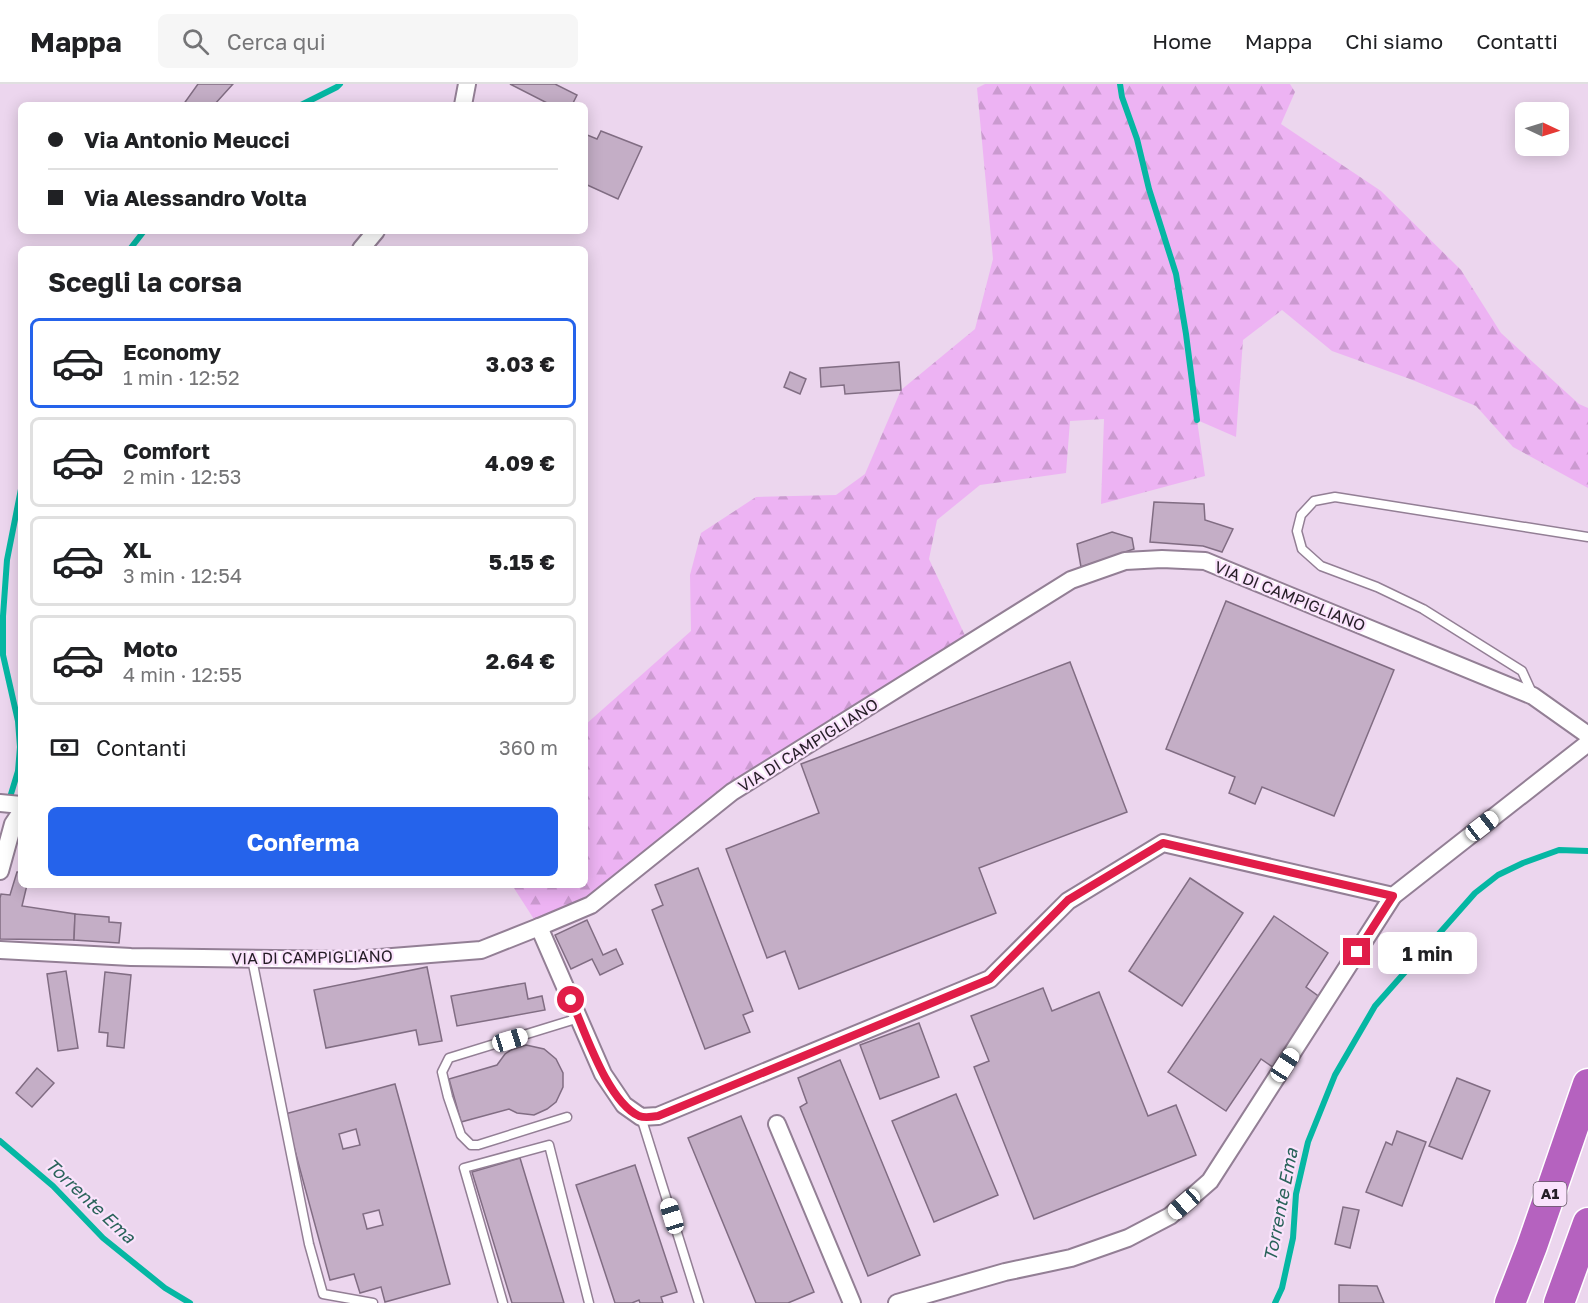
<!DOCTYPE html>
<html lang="it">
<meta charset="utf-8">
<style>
:root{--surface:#fff;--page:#f6f6f6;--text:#202124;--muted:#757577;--line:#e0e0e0;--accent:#2563eb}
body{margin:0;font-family:"Golos Text",sans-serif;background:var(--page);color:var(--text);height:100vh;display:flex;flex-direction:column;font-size:22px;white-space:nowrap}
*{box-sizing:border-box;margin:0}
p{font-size:20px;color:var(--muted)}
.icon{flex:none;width:33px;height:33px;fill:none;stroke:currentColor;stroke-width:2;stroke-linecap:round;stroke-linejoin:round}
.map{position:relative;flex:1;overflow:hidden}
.details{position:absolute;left:18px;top:162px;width:570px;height:642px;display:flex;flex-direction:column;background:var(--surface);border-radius:9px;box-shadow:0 3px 15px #0003}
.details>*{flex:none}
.top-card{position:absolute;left:18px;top:18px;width:570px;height:132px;border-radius:9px;box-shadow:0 3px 15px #0003;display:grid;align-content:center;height:132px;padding:0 30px;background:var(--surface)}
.needle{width:39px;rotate:94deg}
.tools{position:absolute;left:1515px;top:18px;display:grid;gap:12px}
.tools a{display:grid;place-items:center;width:54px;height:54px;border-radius:9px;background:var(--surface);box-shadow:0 3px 15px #0003;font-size:30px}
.end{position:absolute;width:27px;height:27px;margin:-14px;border:8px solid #e11d48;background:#fff;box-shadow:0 0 0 3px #fff}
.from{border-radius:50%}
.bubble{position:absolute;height:42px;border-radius:9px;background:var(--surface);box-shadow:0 3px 15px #0003;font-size:20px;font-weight:700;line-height:42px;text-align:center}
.car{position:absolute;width:18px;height:36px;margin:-18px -9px;border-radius:8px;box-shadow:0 0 4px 2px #0007;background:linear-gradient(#fff 24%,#345 0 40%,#fff 0 76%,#345 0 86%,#fff 0)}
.top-card b{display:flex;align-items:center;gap:21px;height:57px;font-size:22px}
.top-card b+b{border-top:2px solid var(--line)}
.top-card i{width:15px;height:15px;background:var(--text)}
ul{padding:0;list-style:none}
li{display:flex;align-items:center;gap:18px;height:90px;margin:0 12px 9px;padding:0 18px;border:3px solid var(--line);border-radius:9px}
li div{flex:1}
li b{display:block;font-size:22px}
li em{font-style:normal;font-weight:700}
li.selected{border-color:var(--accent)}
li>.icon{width:54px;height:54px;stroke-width:1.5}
h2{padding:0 30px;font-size:27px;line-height:72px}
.pay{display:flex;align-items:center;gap:15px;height:66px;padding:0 30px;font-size:22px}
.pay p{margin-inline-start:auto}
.primary-button{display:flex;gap:12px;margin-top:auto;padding:12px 30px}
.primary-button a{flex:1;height:69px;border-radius:9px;background:var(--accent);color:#fff;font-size:24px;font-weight:700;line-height:69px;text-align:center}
header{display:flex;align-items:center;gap:36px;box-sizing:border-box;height:84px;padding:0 30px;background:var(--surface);border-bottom:2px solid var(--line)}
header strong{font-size:28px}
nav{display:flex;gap:33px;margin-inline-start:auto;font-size:21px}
.search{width:420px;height:54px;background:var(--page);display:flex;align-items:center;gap:15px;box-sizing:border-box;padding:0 21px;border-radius:9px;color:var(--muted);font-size:22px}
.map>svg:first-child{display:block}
.forest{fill:url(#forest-firs)}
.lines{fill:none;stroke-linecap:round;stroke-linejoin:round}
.stream{stroke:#05b7a3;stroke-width:6}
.building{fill:#c4aec6;stroke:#816d83;stroke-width:1.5;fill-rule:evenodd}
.lane-casing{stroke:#937f95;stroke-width:11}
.street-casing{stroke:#937f95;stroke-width:20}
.highway-casing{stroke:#fff;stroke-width:33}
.lane{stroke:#fff;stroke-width:8}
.street{stroke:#fff;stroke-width:16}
.highway{stroke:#b562bf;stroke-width:30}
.route{stroke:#e11d48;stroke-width:8}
.labels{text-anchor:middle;stroke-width:4.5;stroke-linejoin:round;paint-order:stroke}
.shield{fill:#fae3fc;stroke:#665967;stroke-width:1.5}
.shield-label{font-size:15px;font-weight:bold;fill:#261e27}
.street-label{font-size:16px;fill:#261e27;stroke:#fae3fc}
.water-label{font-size:18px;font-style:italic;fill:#2a635a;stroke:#fae3fc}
</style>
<header>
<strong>Mappa</strong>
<div class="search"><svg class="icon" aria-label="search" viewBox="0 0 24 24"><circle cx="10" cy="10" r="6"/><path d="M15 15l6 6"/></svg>Cerca qui</div>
<nav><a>Home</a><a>Mappa</a><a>Chi siamo</a><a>Contatti</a></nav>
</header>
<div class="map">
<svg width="1588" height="1219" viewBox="0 0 1588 1219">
<defs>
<pattern id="forest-firs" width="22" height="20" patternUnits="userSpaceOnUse" patternTransform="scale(1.5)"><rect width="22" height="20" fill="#edb3f3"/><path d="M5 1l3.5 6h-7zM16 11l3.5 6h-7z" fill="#cb9ad0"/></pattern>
</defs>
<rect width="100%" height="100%" fill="#ecd6ee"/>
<polygon class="forest" points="985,0 1290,0 1295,8 1281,40 1381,107 1461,186 1501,249 1579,320 1588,324 1588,404 1513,363 1476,322 1410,295 1332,267 1282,226 1243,256 1236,353 1197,336 1205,392 1101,420 1104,335 1070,337 1066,389 980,401 937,436 929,475 969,560 732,708 591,821 539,843 512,801 585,801 585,641 691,547 690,491 701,449 756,413 836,411 865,390 901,306 975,245 993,175 977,4"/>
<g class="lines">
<g class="stream">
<polyline points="1120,0 1122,13 1137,55 1149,105 1176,190 1186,250 1197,336"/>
<polyline points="301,21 337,3 340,0"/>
<polyline points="130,165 144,147"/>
<polyline points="11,710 18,687 20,663 18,637 3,571 3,532 7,476 21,405"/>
<polyline points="0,1057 53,1102 103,1154 165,1204 190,1219"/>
<polyline points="1275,1219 1282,1204 1293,1154 1296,1110 1308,1058 1335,991 1375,922 1475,809 1498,791 1523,779 1559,766 1588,767"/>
</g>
</g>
<g class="building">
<polygon points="198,0 233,0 214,21 183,21"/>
<polygon points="510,0 555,0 577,11 572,21 551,21"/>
<polygon points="601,47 642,63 618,115 585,100 585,50 597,55"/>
<polygon points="899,278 901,306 845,310 844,301 821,303 820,284"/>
<polygon points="790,288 806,295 800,310 784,303"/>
<polygon points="1154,418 1204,420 1205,436 1233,445 1222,468 1203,462 1150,458"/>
<polygon points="1112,448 1132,454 1134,465 1081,483 1077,460"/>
<polygon points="1226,517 1394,586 1334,732 1262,703 1255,720 1229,709 1235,693 1166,665"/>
<polygon points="1070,578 1127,728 979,784 996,829 799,905 785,867 767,874 726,765 819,729 801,680"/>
<polygon points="698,784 753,927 743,931 750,948 705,965 652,826 663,821 655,801"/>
<polygon points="17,788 21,788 21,801 27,801 22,822 75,830 74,856 0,855 0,814 1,810 10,811"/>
<polygon points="1190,794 1243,829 1182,922 1129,887"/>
<polygon points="75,830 109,833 109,838 121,839 119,859 74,856"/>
<polygon points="1274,832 1328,869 1306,903 1321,914 1274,984 1261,975 1226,1027 1168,988"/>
<polygon points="587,836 603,871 616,865 623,880 600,891 592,875 571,885 555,851"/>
<polygon points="427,883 442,957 419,961 416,946 326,964 314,906"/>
<polygon points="66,887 78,964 58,967 47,890"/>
<polygon points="105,888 131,891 124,964 107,962 108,949 99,948"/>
<polygon points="525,899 528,915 542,912 545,926 457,942 451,912"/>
<polygon points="1043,904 1052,927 1099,908 1148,1032 1176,1021 1196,1071 1034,1135 974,983 989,977 971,932"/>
<polygon points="919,939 939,993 880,1015 860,961"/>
<polygon points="526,961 544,965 556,975 563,989 563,1003 556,1018 547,1025 534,1031 517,1029 509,1025 461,1038 449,995 497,981 505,970 511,966"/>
<polygon points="840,976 920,1171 868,1192 800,1023 807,1019 798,994"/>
<polygon points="37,984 54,999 32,1023 16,1009"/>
<polygon points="1457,994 1490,1007 1462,1075 1429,1062"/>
<path d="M395 1000 450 1200 385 1218 381 1203 360 1209 354 1190 330 1196 285 1030ZM356 1045 360 1061 343 1065 339 1050ZM379 1126 383 1141 367 1145 363 1130Z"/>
<polygon points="956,1010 998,1111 934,1138 892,1037"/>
<polygon points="741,1032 814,1208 788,1219 756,1219 688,1054"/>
<polygon points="1397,1047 1426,1058 1402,1122 1366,1108 1386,1058 1392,1061"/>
<polygon points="520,1074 564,1219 512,1219 472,1088"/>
<polygon points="635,1081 677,1208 661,1213 663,1219 640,1219 639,1216 632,1219 615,1219 576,1101"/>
<polygon points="1343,1123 1359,1126 1350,1164 1335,1160"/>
<polygon points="1339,1201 1377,1202 1384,1219 1339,1219"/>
</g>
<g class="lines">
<g class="lane-casing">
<g id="lane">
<polyline points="1532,609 1522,587 1423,525 1377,503 1321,482 1302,465 1297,447 1301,431 1314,417 1335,413 1588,453"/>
<polyline points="252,875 309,1160 323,1210 373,1219"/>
<polyline points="567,1033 478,1061 471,1061 461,1051 448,1013 442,988 449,974 579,934"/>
<polyline points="641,1033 699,1219"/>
<polyline points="503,1219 464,1084 549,1061 589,1219"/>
</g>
</g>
<g class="street-casing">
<g id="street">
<polyline points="463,21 467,0"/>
<polyline points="361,165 376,147"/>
<polyline points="0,719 21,721"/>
<polyline points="0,787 13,740 21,728"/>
<polyline points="539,843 603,990 624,1021 641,1033 658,1032 990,895 1068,817 1163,759 1393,812 1588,659"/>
<polyline points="0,866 131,873 354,876 481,866 539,843 591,821 732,708 1071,496 1125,477 1162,475 1205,477 1533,612 1588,651"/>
<polyline points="777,1040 852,1219"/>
<polyline points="897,1219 1005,1188 1071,1174 1128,1154 1170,1132 1210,1097 1393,812"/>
</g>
</g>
<g class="highway-casing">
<g id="highway">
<polyline points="1510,1219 1532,1162 1588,1000"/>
<polyline points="1559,1219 1588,1139"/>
</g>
</g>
<use href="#lane" class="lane"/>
<use href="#street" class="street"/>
<use href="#highway" class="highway"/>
</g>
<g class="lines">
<path class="route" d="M571 916C585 947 607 1017 639 1032 644 1034 652 1033 658 1032L990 895 1068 816 1163 759 1393 812 1357 868"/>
</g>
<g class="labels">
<rect class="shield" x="1533.5" y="1098" width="33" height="24" rx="4.5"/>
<g class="shield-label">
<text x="1550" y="1115">A1</text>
</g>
<g class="street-label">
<text transform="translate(1290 512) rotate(22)" y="6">VIA DI CAMPIGLIANO</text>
<text transform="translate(808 661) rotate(-32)" y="6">VIA DI CAMPIGLIANO</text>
<text transform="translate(312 873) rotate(-1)" y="6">VIA DI CAMPIGLIANO</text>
</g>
<g class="water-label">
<text transform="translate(90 1117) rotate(43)" y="6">Torrente Ema</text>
<text transform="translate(1281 1121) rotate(-79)" y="6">Torrente Ema</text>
</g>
</g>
</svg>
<div class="tools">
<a><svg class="needle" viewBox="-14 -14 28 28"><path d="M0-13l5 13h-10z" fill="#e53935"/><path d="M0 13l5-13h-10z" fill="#757577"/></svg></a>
</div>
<i class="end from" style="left:571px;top:916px"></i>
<i class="end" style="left:1357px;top:868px"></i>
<div class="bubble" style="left:1378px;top:848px;width:99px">1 min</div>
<i class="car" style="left:1482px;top:742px;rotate:52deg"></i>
<i class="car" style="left:510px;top:956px;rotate:73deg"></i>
<i class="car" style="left:1285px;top:981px;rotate:33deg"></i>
<i class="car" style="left:1184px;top:1120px;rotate:229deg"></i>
<i class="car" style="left:672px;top:1132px;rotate:343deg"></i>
<div class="top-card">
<b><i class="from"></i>Via Antonio Meucci</b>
<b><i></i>Via Alessandro Volta</b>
</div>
<section class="details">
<h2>Scegli la corsa</h2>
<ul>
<li class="selected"><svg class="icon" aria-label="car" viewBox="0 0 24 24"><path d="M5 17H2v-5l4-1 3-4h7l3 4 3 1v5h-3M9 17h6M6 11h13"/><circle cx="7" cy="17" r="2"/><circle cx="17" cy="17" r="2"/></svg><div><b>Economy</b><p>1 min · 12:52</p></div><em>3.03 €</em></li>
<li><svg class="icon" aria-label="car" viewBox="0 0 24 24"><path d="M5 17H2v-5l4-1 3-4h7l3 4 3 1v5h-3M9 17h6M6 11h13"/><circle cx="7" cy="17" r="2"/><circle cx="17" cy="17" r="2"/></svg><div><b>Comfort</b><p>2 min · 12:53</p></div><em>4.09 €</em></li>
<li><svg class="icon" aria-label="car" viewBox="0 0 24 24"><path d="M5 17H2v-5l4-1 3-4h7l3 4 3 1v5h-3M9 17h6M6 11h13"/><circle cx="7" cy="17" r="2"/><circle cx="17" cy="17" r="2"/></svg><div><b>XL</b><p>3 min · 12:54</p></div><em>5.15 €</em></li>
<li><svg class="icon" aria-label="car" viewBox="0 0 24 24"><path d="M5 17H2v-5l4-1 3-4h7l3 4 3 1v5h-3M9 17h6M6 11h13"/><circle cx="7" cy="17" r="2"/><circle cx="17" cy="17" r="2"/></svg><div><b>Moto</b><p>4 min · 12:55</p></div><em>2.64 €</em></li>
</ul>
<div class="pay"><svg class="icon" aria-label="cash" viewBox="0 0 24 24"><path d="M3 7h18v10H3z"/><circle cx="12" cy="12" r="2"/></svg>Contanti<p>360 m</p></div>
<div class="primary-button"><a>Conferma</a></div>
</section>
</div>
